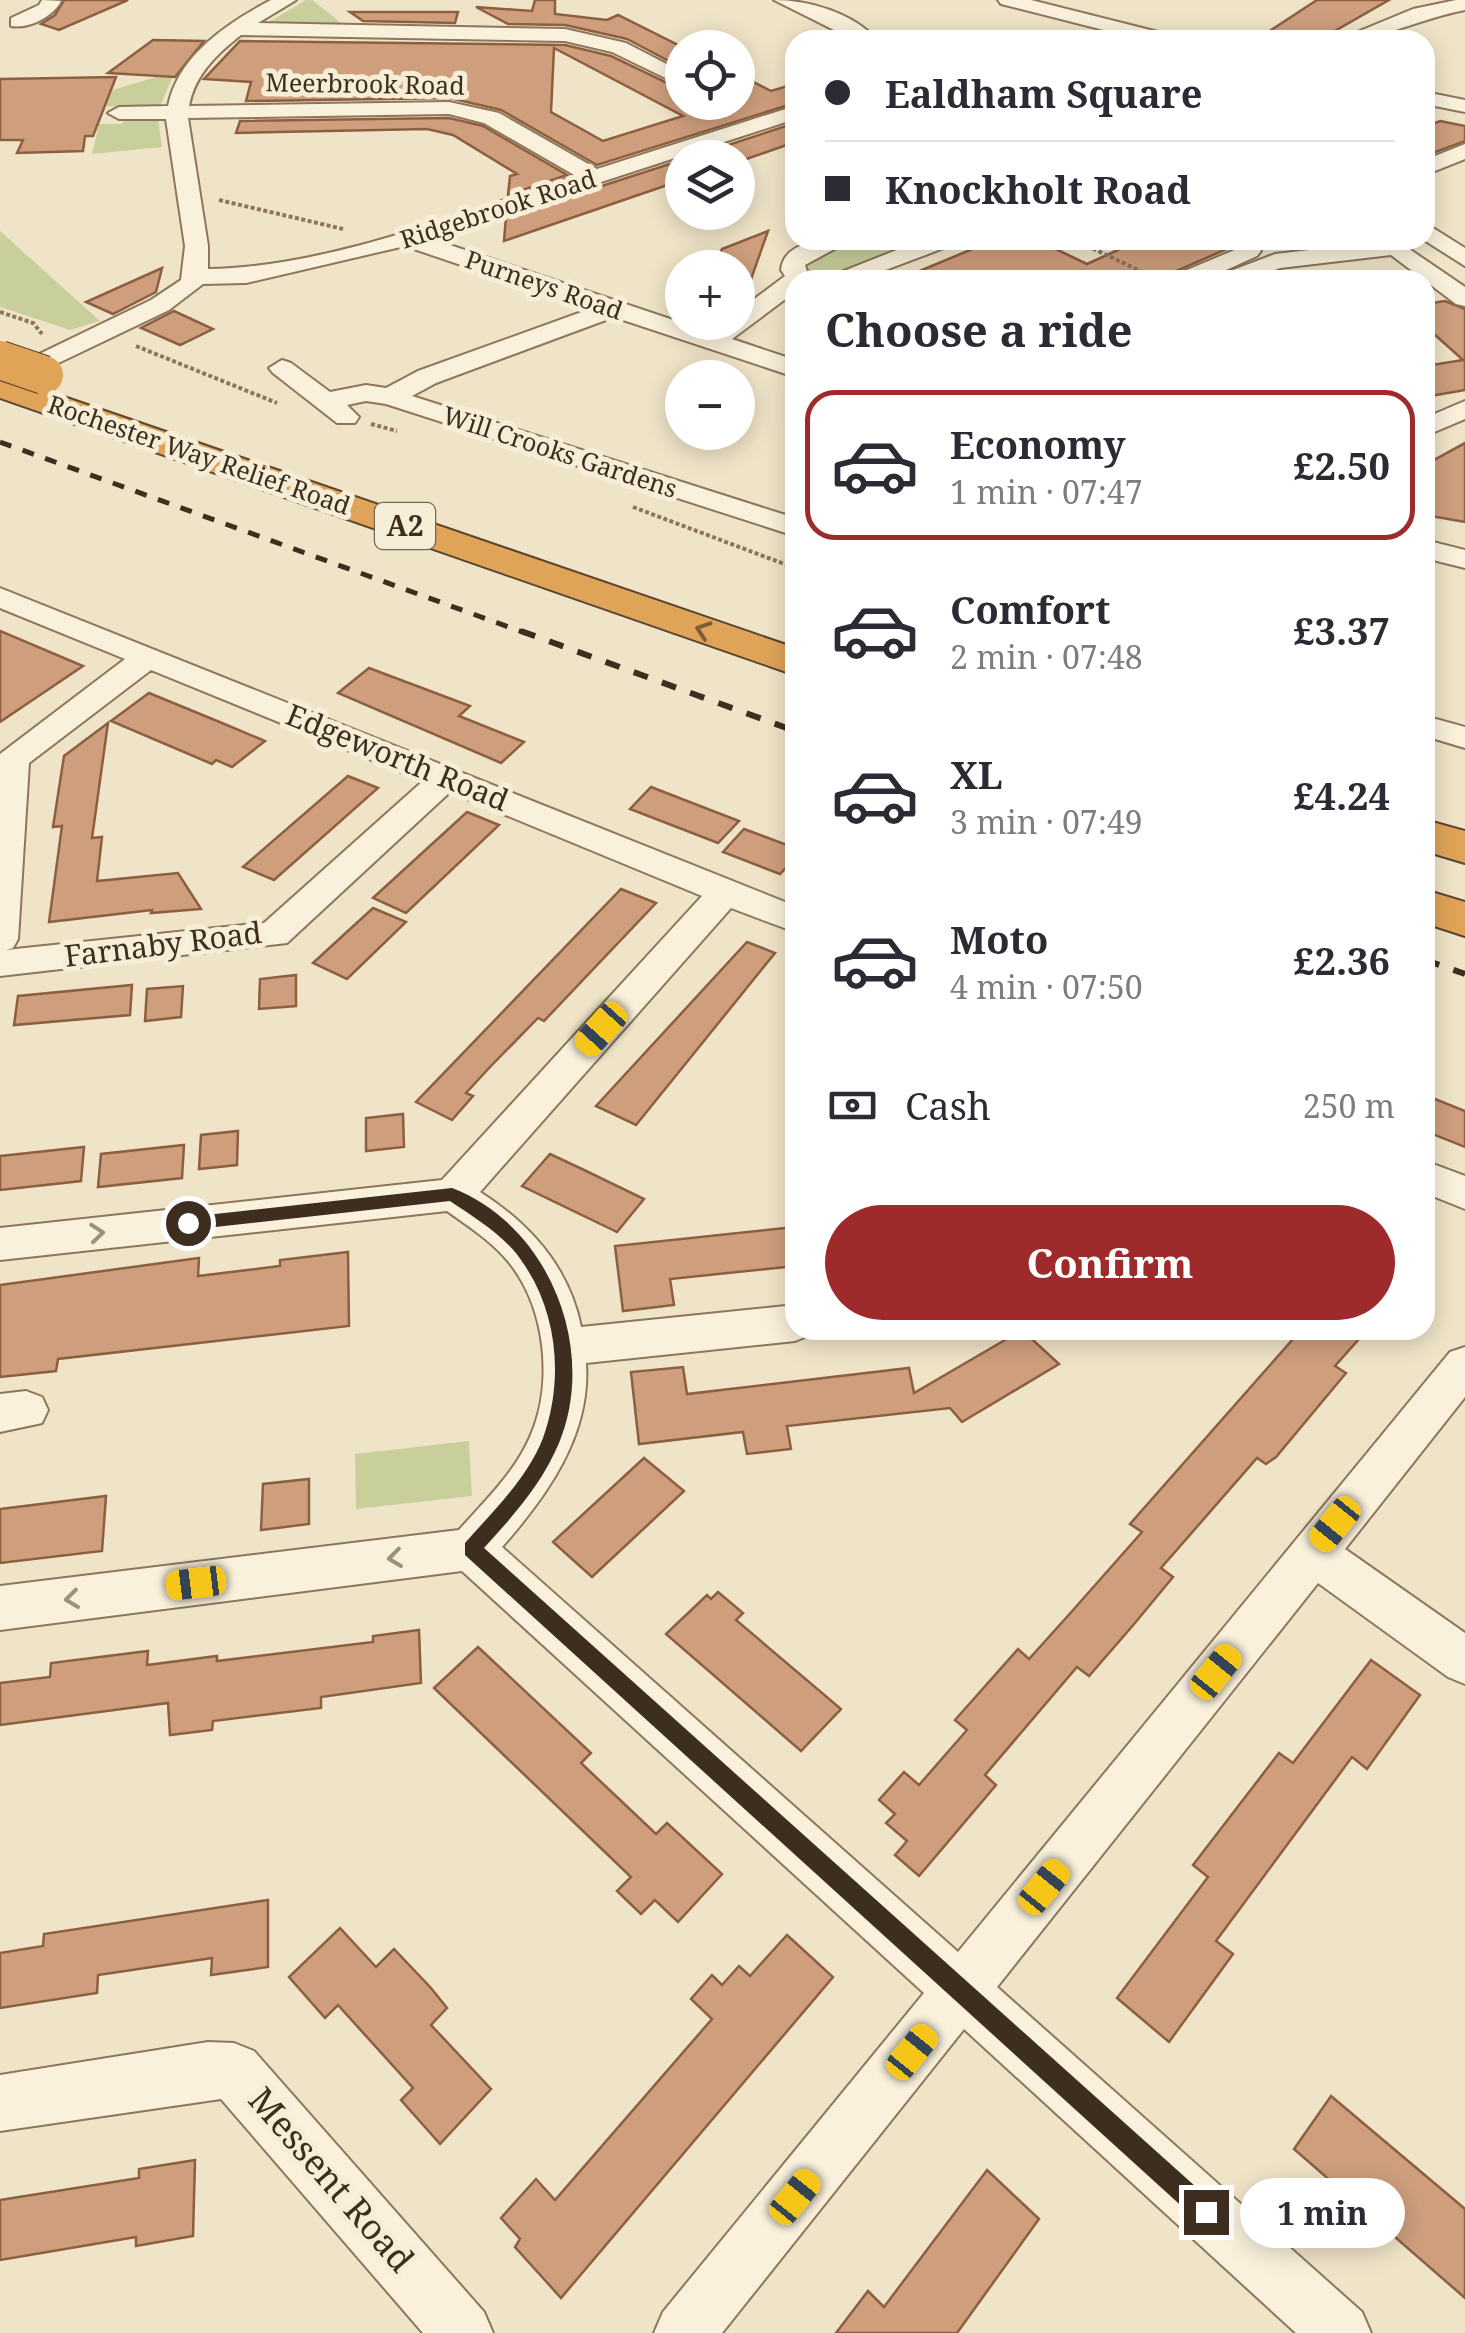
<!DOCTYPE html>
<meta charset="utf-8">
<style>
:root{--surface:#fff;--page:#f7f7f7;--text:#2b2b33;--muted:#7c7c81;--line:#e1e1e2;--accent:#9e2a2b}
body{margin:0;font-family:"Noto Serif",serif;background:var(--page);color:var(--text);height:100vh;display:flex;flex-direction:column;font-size:38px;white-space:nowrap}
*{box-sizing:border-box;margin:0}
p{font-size:32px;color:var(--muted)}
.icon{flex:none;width:55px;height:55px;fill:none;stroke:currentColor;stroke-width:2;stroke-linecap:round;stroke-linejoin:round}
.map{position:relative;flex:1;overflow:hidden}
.sheet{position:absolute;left:785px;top:270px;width:650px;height:1070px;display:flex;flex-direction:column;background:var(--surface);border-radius:30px;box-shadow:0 5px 25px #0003}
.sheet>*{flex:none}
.hud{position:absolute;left:785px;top:30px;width:650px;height:220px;border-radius:30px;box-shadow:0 5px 25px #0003;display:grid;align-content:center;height:220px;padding:0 40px;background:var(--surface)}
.controls{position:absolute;left:665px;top:30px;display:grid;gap:20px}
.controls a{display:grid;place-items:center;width:90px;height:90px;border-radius:50%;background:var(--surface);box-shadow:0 5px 25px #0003;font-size:50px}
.end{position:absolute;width:45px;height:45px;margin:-22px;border:12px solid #3d2e20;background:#fff;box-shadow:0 0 0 5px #fff}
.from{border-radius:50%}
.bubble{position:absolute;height:70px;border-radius:35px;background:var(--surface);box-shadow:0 5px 25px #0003;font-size:32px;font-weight:700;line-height:70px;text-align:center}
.car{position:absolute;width:30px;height:60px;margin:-30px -15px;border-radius:12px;box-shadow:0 0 8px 2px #0007;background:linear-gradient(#f5c518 24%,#345 0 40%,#f5c518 0 76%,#345 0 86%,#f5c518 0)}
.hud b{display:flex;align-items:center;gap:35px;height:95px;font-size:38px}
.hud b+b{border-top:2px solid var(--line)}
.hud i{width:25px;height:25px;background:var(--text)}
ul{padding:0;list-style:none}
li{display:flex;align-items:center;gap:30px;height:150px;margin:0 20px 15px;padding:0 20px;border:5px solid transparent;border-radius:30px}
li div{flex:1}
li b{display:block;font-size:38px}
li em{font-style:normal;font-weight:700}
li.current{border-color:var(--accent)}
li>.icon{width:90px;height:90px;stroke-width:1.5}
h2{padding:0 40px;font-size:45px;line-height:120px}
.pay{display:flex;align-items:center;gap:25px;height:110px;padding:0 40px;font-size:38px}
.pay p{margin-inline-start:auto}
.action{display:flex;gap:20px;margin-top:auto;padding:20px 40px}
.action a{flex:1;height:115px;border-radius:60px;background:var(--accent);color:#fff;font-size:40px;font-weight:700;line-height:115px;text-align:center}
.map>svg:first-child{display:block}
.green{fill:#c9cf9b}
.building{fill:#cf9f7d;stroke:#8d5f41;stroke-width:2.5;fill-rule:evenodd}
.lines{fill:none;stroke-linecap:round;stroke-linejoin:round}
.minor-casing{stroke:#8d765c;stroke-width:4}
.highway-casing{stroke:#5b4430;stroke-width:4}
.path{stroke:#8d765c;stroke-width:4;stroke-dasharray:4 2.5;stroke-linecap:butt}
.minor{fill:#faf1dc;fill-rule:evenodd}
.highway{fill:#e0a458;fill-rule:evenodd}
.rail-far1{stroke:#3d2e20;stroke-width:5;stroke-dasharray:12 12;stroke-linecap:butt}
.rail{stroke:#3d2e20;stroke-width:6;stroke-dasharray:15 15;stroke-linecap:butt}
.highway-bridge-casing{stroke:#5b4430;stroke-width:40;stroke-linecap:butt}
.highway-bridge{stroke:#e0a458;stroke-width:38}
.oneway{stroke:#7e5d36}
.oneway2{stroke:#9c907e}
.route{fill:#3d2e20}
.labels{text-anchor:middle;stroke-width:10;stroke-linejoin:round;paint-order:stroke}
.far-street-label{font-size:25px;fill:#3d2e20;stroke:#f7eed8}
.shield{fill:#f7eed8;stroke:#756857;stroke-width:2.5}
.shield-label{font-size:28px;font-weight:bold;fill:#3d2e20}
.street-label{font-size:30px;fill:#3d2e20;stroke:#f7eed8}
.near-street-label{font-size:35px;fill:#3d2e20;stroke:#f7eed8}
</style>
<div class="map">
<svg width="1465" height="2333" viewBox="0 0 1465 2333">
<rect width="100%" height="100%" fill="#f0e4c8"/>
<g class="green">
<polygon points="306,0 312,0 345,26 269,22"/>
<polygon points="156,77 172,78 161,104 132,108 105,106 113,90"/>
<polygon points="129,117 158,119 162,147 92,154 99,124 121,124"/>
<polygon points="0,231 100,321 70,330 0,307"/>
<path d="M847 240H929C897 252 833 288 804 267L809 255Z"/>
<polygon points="469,1441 472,1496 356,1509 355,1454"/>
</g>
<g class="building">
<polygon points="64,0 128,0 59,30 41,24 55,15"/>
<polygon points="535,0 555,0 555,14 607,20 618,15 684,48 682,68 627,39 565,25 508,24 476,7 532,11"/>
<polygon points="1317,0 1389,0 1319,40 1256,40"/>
<polygon points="350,12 458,12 455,23 363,21"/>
<polygon points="153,40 204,41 175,77 108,73"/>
<path d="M240 41 565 45 611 56 682 90V102H738V74L771 91 795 84V103L597 165 501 110 450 98 246 101 251 82 204 79ZM554 48 683 116 603 141 551 112Z"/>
<polygon points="116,77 93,136 85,136 83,151 17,153 23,140 0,140 0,79"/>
<polygon points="449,118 483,126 567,175 508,195 510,176 517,174 453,135 427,129 236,133 240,121"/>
<polygon points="1440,121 1465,126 1465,141 1433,153 1425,148 1425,127"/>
<polygon points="795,123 795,142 738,162 738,158 689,158"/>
<polygon points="682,160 682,180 504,241 506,217"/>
<polygon points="768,231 750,282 738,279 738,268 714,268 722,249"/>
<polygon points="994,240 1037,240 1087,264 1140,240 1210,240 1229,248 1174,272 1168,280 898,280"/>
<polygon points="162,268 156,292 113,314 86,302"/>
<polygon points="1445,301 1465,309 1465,390 1425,397 1425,366 1463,360 1425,326 1425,304"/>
<polygon points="174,311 213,329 180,345 141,328"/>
<polygon points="1465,443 1465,522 1425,515 1425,465"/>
<polygon points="0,631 83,666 0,722"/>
<polygon points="369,668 470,706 459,716 524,742 501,763 338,693"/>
<polygon points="149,693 222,723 265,741 232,767 216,760 212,764 111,721"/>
<polygon points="108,723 92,838 102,837 97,881 178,873 201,909 151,913 152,910 49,922 62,826 53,827 64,756"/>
<polygon points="348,776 378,788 274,880 243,867"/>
<polygon points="651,787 713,811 739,821 718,843 630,809"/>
<polygon points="467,812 499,825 406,913 373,898"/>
<polygon points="744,829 795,848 795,858 780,874 723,852"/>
<polygon points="621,889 656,903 544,1021 538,1018 490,1067 466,1093 473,1096 452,1120 416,1102"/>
<polygon points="373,908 406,922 347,979 313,963"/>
<polygon points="747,942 775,953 636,1125 596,1106"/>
<polygon points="296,975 296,1006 259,1009 260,979"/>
<polygon points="132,985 130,1015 14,1025 18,996"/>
<polygon points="183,986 181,1017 145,1021 147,989"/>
<polygon points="1425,1095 1465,1111 1465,1147 1425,1131"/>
<polygon points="403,1114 404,1147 366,1151 366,1118"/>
<polygon points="238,1131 237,1165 199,1169 201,1135"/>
<polygon points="184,1145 182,1178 98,1187 101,1154"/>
<polygon points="84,1147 81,1181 0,1190 0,1156"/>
<polygon points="550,1154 582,1169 644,1199 617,1232 522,1186"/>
<polygon points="795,1227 795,1266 670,1279 674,1305 623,1311 615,1246"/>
<polygon points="348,1252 349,1326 58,1359 56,1371 0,1377 0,1285 199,1258 198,1276 280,1266 280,1260"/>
<polygon points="1022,1330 1059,1364 962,1422 950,1408 787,1426 791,1449 747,1454 743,1432 639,1444 631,1372 683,1367 687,1394 909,1368 914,1393"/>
<polygon points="1301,1330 1367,1330 1335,1366 1346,1373 1276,1457 1266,1464 1257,1458 1161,1568 1173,1577 1135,1623 1089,1676 1077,1667 985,1775 996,1785 919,1876 895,1855 907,1841 886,1823 895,1814 879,1800 904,1772 919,1785 967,1730 955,1720 1018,1649 1029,1659 1074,1609 1142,1532 1130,1524"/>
<polygon points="644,1458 684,1491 592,1577 553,1542"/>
<polygon points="309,1479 309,1524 261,1530 263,1484"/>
<polygon points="106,1496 102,1551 0,1563 0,1509"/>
<polygon points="718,1592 743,1613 736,1620 841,1709 801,1751 666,1634 707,1595 711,1599"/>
<polygon points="419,1630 421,1683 321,1697 321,1708 213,1721 212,1730 170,1735 168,1703 0,1725 0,1683 50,1677 51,1663 148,1651 147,1665 217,1656 217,1661 373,1642 373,1636"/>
<polygon points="478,1647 591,1753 581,1763 618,1798 656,1834 667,1823 722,1874 678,1922 655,1900 641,1914 617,1891 631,1877 434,1688"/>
<polygon points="1371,1660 1420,1695 1367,1769 1352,1757 1216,1941 1233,1954 1169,2042 1117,1998 1208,1877 1193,1865 1279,1753 1293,1763"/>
<polygon points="268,1900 268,1967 211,1975 212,1958 98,1975 97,1993 0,2008 0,1953 43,1946 44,1934"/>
<polygon points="340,1928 376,1967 394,1949 431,1988 447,2008 431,2025 491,2089 440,2144 401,2100 413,2088 338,2005 325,2018 289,1977"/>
<polygon points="787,1935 833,1977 561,2298 515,2247 520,2239 501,2218 536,2179 555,2200 712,2019 691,1999 712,1975 722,1985 739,1966 750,1976"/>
<polygon points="1331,2096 1465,2209 1465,2298 1294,2149"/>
<polygon points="195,2160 193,2236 136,2246 136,2237 0,2260 0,2200 139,2178 139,2169"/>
<polygon points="987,2170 1039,2219 957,2333 836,2333 868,2291 884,2307"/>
</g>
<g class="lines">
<g class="minor-casing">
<g id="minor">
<path d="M42 0 61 1C53 17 29 29 11 26V18L39 5Z"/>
<path d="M271 0H296L258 23 565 29 626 43 682 72V86L612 52 565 41 241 35C217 54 195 74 189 106L449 102 499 113 597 169 795 106V119L429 238 709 332 722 322H738V311L785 276 781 270C784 239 827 240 851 240L805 265 807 271 826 278 922 240H956L952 245 859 280H795V292L732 339 795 360V377L614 317 436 383 412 396 795 518V536L386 404 366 401 347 405 359 417 355 423H337L273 373 269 368 282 360 291 363 330 392 366 385 386 388 418 371 590 309 405 246 246 283 203 284 169 310 0 391V373L151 300 181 280 185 246 166 119H119L108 113 119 107 168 106C178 55 229 22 271 0ZM449 114 484 123 576 176C460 213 330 267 208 269V246L188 118Z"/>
<path d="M774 0C809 0 853 13 877 40H854Z"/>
<polygon points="998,0 1031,0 1174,36 1177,40 1143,40 1001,4"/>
<path d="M1456 0H1465V10C1422 18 1382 40 1338 40L1413 9Z"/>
<polygon points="1425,92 1465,100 1465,112 1425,104"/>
<polygon points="1465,144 1465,159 1425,175 1425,160"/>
<polygon points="1425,223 1465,248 1465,266 1424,240"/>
<polygon points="1396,240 1465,287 1465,306 1456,304 1391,255 1280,268 1250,280 1217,280 1220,275 1275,254"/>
<polygon points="1249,244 1257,246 1261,251 1257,256 1204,280 1172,280 1175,275"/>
<polygon points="1465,401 1465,419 1425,436 1425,418"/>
<polygon points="1425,540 1465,550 1465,568 1425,558"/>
<path d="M0 588 795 906V932L731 908 480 1192C530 1224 569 1267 581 1327L795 1305V1330H813L810 1335 795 1341 586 1363C591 1435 547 1496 502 1547L958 1952 1450 1352 1465 1347V1397L1345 1549 1465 1633V1684L1448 1677 1318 1583 997 1987 1362 2312 1371 2333H1296L964 2029 722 2333H654L663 2312 924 1993 462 1571 0 1630V1586L459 1530C484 1502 515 1472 530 1437 554 1383 546 1306 507 1260 490 1240 468 1226 447 1211L0 1260V1228L442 1180 702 896 450 792 287 943 0 976V754L125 659 0 608ZM151 670 423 781 264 923 6 950 13 948 18 939 29 763Z"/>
<polygon points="1425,716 1465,727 1465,748 1425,736"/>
<polygon points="1425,1161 1465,1176 1465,1209 1425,1193"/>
<polygon points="26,1391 42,1397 48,1410 42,1423 0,1432 0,1394"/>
<polygon points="208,2042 234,2043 254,2051 484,2312 493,2333 423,2333 221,2099 0,2131 0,2075"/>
</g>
</g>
<g class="highway-casing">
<g id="highway">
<polygon points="0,375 795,648 795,675 0,398"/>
<polygon points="1425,820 1465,831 1465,863 1425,851"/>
<polygon points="1425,890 1465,902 1465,936 1425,923"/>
</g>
</g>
<g class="path">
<polyline points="219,200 343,229"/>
<polyline points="1075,240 1157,279"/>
<polyline points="0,312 33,323 42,334"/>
<polyline points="136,346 277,403"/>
<polyline points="371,424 397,431"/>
<polyline points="633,507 795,568"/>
</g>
<use href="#minor" class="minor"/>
<use href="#highway" class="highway"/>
<polyline class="rail-far1" points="0,442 528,634"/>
<g class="rail">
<polyline points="521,631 795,731"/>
<polyline points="1425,960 1465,974"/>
</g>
<g class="highway-bridge-casing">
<polyline id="highway-bridge" points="0,360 44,375"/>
</g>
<use href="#highway-bridge" class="highway-bridge"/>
</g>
<defs><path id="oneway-chevron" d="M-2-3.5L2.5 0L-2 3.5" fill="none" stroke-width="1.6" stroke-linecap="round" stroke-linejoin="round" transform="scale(2.5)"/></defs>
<use class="oneway" href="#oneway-chevron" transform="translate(703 630) rotate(-161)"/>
<g class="oneway2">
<use href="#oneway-chevron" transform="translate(97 1233) rotate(-6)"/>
<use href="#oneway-chevron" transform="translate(395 1558) rotate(173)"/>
<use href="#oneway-chevron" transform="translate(72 1599) rotate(173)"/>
</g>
<path class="route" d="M452 1188C549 1225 598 1349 559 1443 542 1484 513 1516 484 1548L1215 2204 1218 2212 1215 2221 1206 2224 1198 2221 465 1555V1543C493 1511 527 1479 543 1438 564 1380 558 1311 521 1260 504 1235 475 1218 450 1201L188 1230 180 1223 188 1217Z"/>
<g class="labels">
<g class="far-street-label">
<text transform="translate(365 84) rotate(1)" y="9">Meerbrook Road</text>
<text transform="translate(498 209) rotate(-18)" y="9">Ridgebrook Road</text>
<text transform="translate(544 285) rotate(19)" y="9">Purneys Road</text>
<text transform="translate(560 452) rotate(18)" y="9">Will Crooks Gardens</text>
<text transform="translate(199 455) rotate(19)" y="9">Rochester Way Relief Road</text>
</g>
<rect class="shield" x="375" y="503" width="60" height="46" rx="8"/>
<g class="shield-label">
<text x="405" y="536">A2</text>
</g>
<g class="street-label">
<text transform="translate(397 758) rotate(22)" y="10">Edgeworth Road</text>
<text transform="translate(163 945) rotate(-7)" y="10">Farnaby Road</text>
</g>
<g class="near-street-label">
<text transform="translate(331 2180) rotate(49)" y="12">Messent Road</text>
</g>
</g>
</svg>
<div class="controls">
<a><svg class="icon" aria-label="locate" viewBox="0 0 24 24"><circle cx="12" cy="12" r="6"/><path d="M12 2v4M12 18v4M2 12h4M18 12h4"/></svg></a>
<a><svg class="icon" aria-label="layers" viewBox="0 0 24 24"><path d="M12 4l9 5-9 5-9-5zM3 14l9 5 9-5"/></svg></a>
<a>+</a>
<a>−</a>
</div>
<i class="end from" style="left:188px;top:1223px"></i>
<i class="end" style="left:1206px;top:2212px"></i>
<div class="bubble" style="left:1240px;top:2178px;width:165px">1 min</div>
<i class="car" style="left:601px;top:1029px;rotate:222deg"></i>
<i class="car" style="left:1335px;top:1524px;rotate:219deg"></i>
<i class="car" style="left:196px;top:1583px;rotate:263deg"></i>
<i class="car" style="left:1216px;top:1672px;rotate:39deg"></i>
<i class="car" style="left:1044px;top:1887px;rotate:39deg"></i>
<i class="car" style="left:912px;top:2052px;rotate:39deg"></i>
<i class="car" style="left:795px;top:2197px;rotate:39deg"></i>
<div class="hud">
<b><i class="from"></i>Ealdham Square</b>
<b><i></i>Knockholt Road</b>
</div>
<section class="sheet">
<h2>Choose a ride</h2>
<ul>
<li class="current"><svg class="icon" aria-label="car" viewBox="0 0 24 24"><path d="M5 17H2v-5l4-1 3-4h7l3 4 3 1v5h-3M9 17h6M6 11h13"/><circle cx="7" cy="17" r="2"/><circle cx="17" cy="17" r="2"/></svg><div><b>Economy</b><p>1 min · 07:47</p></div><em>£2.50</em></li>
<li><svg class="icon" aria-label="car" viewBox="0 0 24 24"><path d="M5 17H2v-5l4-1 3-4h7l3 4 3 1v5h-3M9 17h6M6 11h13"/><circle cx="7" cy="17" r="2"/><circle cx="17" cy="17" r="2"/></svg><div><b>Comfort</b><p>2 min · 07:48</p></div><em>£3.37</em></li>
<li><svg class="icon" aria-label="car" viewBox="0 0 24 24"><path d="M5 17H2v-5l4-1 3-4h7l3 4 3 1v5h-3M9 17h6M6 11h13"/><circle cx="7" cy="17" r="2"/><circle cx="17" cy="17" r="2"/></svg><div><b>XL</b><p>3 min · 07:49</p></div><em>£4.24</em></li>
<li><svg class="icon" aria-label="car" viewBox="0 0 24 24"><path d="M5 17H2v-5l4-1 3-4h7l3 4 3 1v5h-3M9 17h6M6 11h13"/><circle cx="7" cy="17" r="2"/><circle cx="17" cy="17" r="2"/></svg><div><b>Moto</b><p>4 min · 07:50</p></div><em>£2.36</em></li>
</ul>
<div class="pay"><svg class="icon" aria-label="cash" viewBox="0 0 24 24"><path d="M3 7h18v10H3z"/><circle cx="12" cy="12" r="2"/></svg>Cash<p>250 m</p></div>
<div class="action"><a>Confirm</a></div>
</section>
</div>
